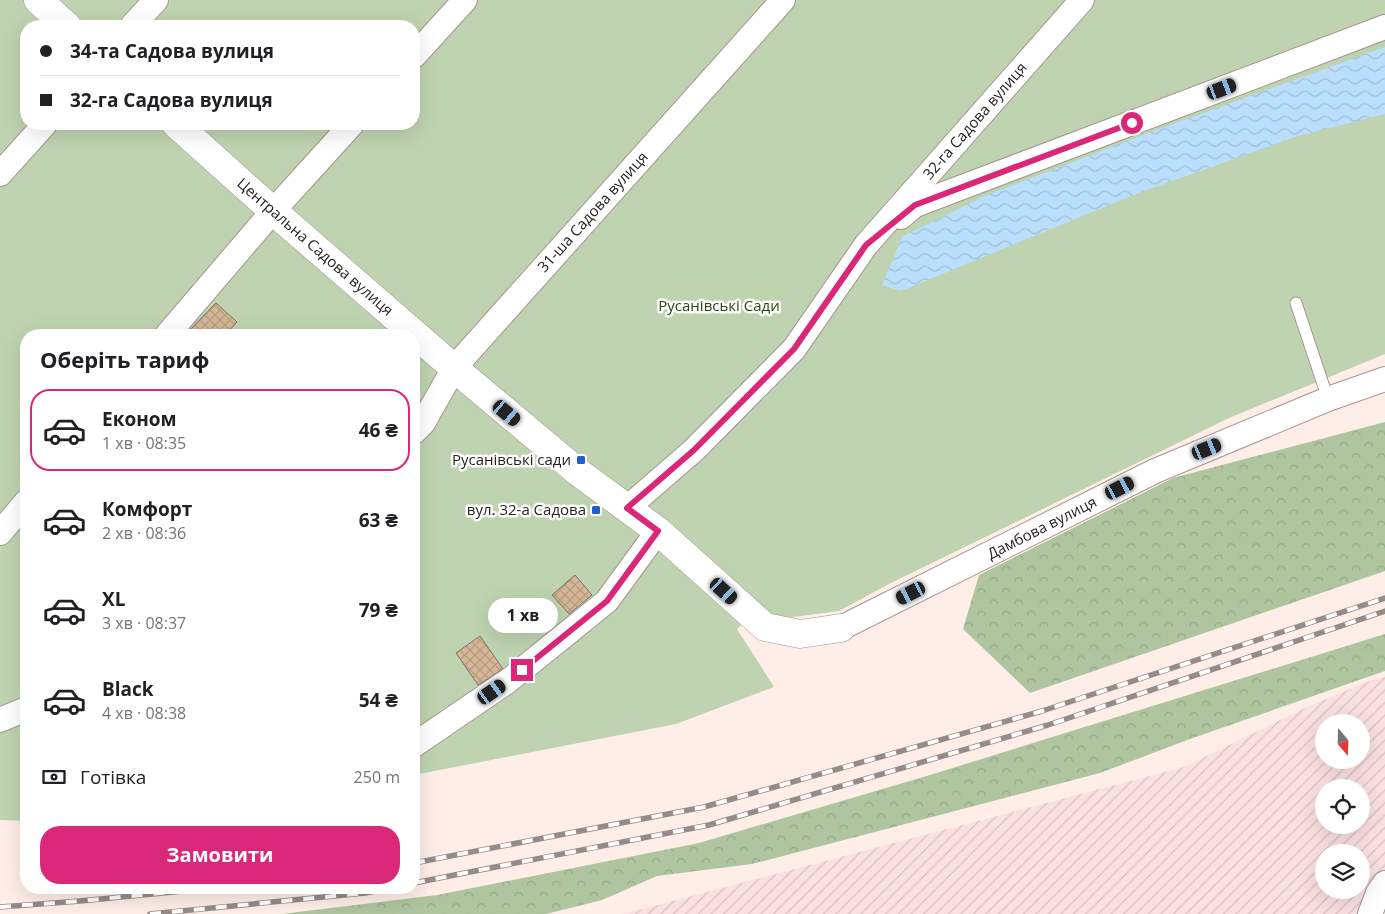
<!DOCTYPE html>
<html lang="uk">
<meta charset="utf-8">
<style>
:root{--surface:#fff;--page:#f6f6f6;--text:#202124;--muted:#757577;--line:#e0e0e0;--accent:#db2777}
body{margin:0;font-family:"Open Sans",sans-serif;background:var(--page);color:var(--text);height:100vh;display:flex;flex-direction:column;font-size:19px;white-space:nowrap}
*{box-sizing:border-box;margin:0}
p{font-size:16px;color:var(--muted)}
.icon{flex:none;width:28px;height:28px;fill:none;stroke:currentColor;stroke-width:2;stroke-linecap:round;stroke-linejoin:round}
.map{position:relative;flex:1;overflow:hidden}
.panel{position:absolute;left:20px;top:329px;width:400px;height:565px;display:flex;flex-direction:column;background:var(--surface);border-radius:20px;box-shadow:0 5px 20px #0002}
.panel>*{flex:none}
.top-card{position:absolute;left:20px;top:20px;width:400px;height:110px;border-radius:20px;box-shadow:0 5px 20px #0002;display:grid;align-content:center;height:110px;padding:0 20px;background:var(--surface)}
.needle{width:32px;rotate:161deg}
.controls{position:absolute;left:1315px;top:714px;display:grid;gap:10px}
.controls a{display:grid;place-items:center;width:55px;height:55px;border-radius:50%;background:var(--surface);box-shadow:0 5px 20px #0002;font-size:25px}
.end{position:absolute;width:22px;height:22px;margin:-11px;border:6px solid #db2777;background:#fff;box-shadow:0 0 0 2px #fff}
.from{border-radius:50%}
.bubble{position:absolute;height:35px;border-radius:18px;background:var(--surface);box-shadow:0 5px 20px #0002;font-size:16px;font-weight:700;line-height:35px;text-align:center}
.car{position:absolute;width:15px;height:30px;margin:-15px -8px;border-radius:6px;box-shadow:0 0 4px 1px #0007;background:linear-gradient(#222 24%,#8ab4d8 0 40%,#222 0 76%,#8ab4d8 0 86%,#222 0)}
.top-card b{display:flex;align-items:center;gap:18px;height:48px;font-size:19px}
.top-card b+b{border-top:1px solid var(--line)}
.top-card i{width:12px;height:12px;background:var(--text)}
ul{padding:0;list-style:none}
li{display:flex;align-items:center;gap:15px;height:82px;margin:0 10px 8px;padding:0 10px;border:2px solid transparent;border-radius:20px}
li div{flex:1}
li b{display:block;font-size:19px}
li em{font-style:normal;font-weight:700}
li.current{border-color:var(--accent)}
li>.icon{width:45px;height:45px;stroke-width:1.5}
h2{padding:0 20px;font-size:22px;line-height:60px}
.pay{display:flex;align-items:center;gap:12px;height:55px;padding:0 20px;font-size:19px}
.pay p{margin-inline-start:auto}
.cta{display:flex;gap:10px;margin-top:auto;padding:10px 20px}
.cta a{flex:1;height:58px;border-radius:20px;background:var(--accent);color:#fff;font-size:20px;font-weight:700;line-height:58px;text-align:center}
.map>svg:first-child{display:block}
.industrial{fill:url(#industrial-furrows);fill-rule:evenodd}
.forest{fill:url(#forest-crowns)}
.garden{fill:#bfd3b0;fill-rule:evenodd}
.water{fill:url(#water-waves)}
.building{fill:url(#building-cross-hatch);stroke:#7c7268}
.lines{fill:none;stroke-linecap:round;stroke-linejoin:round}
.service-casing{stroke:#a59690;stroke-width:13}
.minor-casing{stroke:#a59690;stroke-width:26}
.tertiary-casing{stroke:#a59690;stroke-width:29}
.service{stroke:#fff;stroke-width:11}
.minor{stroke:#fff;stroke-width:24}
.tertiary{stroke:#fff;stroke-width:28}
.rail-casing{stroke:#968b86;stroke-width:5.5}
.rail{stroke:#fff;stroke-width:4;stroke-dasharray:11;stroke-linecap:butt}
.route{stroke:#db2777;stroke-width:6}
.poi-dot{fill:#1a5fcb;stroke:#fff;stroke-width:2}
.labels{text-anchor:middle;stroke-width:5;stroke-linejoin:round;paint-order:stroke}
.street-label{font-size:15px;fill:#282220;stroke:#fff}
.park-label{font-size:15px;fill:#2a460e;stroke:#fff}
.poi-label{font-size:15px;fill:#282220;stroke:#fff;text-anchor:end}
</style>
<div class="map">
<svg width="1385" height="914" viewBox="0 0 1385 914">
<defs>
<pattern id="industrial-furrows" width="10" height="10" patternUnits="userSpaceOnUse" patternTransform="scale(1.25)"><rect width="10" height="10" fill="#fbe0e1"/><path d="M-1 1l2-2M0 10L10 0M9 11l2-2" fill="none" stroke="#d7c0c1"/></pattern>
<pattern id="forest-crowns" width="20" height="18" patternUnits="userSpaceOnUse" patternTransform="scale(1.25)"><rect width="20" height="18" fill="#aec59f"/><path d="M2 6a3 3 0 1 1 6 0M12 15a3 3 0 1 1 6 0" fill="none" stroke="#96a989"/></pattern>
<pattern id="water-waves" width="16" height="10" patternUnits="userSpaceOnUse" patternTransform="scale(1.25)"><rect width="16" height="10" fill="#b9dffd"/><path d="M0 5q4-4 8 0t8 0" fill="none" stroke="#9fbfd9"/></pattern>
<pattern id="building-cross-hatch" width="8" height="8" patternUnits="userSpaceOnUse" patternTransform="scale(1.25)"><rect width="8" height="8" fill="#d5b695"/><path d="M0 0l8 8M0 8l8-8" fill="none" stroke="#b79c80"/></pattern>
</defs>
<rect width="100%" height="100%" fill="#feeee7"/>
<path class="industrial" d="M1385 677V883L1370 914H623L1184 767 1305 708 1374 679ZM1324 722H1361V760H1324ZM1324 788H1361V825H1324ZM1324 852H1361V890H1324Z"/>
<g class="forest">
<polygon points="1385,422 1385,571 1030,693 963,629 979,575 1173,478"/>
<polygon points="1385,634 1385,671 1190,739 1100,773 752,864 657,876 602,900 546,914 282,914 437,895 699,843 930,775"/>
</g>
<path class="garden" d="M0 0H1385V354L1229 418 889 584 839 611 778 619 762 608 737 629 774 687 676 724 414 775V335H26V821L0 820ZM26 26H414V124H26Z"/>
<polygon class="water" points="1385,47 1385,114 1298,136 1136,194 901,291 882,285 903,236 985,196 1143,135"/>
<g class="building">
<polygon points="216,303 237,322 225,335 190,335 187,333"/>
<polygon points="575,575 592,595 569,614 552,595"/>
<polygon points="480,636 503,669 478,685 456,653"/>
</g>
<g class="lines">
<g class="service-casing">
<polyline id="service" points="1296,303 1328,399"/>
</g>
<g class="minor-casing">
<g id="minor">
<polyline points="132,26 156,0"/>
<polyline points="414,56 465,0"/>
<polyline points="0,174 45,124"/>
<polyline points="901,217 915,205 1385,27"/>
<polyline points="167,335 273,211 352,124"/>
<polyline points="414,432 423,423 454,368 783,0"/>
<polyline points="627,508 694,450 794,349 866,245 1082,0"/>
<polyline points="0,533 26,502"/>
<polyline points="841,628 1155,471 1328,399 1385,379"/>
<polyline points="0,720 26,709"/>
<polyline points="414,745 508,681 607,601 658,531"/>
<polyline points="1370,914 1378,893 1385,883"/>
</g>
</g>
<g class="tertiary-casing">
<g id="tertiary">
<polyline points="38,0 67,26"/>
<polyline points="176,124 273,211 454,368 578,472 658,531 765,627 800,634 841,628"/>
</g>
</g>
<use href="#service" class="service"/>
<use href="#minor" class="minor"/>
<use href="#tertiary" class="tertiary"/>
<g class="rail-casing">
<g id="rail">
<polyline points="414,863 704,807 1042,711 1385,598"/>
<polyline points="414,883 709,825 1048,725 1385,611"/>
<polyline points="0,907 80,901 214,888"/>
<polyline points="150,914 365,893 391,888"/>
</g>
</g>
<use href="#rail" class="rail"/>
</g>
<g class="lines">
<polyline class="route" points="522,670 607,601 658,531 627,508 694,450 794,349 866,245 915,205 1132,123"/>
</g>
<g class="poi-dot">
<rect x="576" y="455" width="10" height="10" rx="2.5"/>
<rect x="591" y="505" width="10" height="10" rx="2.5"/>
</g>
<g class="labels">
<g class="street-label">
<text transform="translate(975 121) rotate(-49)" y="5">32-га Садова вулиця</text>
<text transform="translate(593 212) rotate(-48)" y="5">31-ша Садова вулиця</text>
<text transform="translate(315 247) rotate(41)" y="5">Центральна Садова вулиця</text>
<text transform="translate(1042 528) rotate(-27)" y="5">Дамбова вулиця</text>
</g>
<g class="park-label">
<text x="719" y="311">Русанівські Сади</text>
</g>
<g class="poi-label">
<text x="571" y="465">Русанівські сади</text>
<text x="586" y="515">вул. 32-а Садова</text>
</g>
</g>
</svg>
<div class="controls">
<a><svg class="needle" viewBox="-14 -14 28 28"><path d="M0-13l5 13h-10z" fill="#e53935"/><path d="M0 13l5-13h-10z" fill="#757577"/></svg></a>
<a><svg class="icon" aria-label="locate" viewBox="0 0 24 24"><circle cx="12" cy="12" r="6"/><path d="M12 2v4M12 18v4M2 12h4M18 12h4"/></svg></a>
<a><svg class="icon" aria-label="layers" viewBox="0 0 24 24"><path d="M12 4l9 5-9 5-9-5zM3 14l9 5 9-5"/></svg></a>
</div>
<i class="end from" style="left:1132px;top:123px"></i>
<i class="end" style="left:522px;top:670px"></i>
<div class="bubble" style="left:488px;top:598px;width:70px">1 хв</div>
<i class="car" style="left:1222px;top:89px;rotate:69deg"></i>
<i class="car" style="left:507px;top:413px;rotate:130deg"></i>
<i class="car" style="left:1207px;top:449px;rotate:68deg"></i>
<i class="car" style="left:1120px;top:488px;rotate:63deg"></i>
<i class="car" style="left:724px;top:591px;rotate:132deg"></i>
<i class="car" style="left:911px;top:593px;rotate:243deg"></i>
<i class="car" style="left:492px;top:692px;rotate:55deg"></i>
<div class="top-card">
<b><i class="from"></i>34-та Садова вулиця</b>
<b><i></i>32-га Садова вулиця</b>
</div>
<section class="panel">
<h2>Оберіть тариф</h2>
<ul>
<li class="current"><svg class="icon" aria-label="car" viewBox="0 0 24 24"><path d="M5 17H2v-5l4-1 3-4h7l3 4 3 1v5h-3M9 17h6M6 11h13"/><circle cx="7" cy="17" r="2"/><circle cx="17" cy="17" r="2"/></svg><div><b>Економ</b><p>1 хв · 08:35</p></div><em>46 ₴</em></li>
<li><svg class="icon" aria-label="car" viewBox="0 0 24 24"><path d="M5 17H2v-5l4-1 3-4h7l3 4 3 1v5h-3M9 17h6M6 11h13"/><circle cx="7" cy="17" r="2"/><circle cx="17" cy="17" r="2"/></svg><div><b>Комфорт</b><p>2 хв · 08:36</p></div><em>63 ₴</em></li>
<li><svg class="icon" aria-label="car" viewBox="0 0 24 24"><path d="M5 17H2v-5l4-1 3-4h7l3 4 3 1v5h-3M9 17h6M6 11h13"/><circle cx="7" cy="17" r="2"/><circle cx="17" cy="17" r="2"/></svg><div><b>XL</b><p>3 хв · 08:37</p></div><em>79 ₴</em></li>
<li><svg class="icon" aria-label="car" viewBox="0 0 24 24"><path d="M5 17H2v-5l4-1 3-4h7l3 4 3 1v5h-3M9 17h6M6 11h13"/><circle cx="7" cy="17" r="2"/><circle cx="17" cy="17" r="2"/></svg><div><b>Black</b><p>4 хв · 08:38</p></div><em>54 ₴</em></li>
</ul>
<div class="pay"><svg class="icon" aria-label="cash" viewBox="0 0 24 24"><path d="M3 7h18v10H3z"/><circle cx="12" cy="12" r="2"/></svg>Готівка<p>250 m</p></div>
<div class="cta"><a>Замовити</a></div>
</section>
</div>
